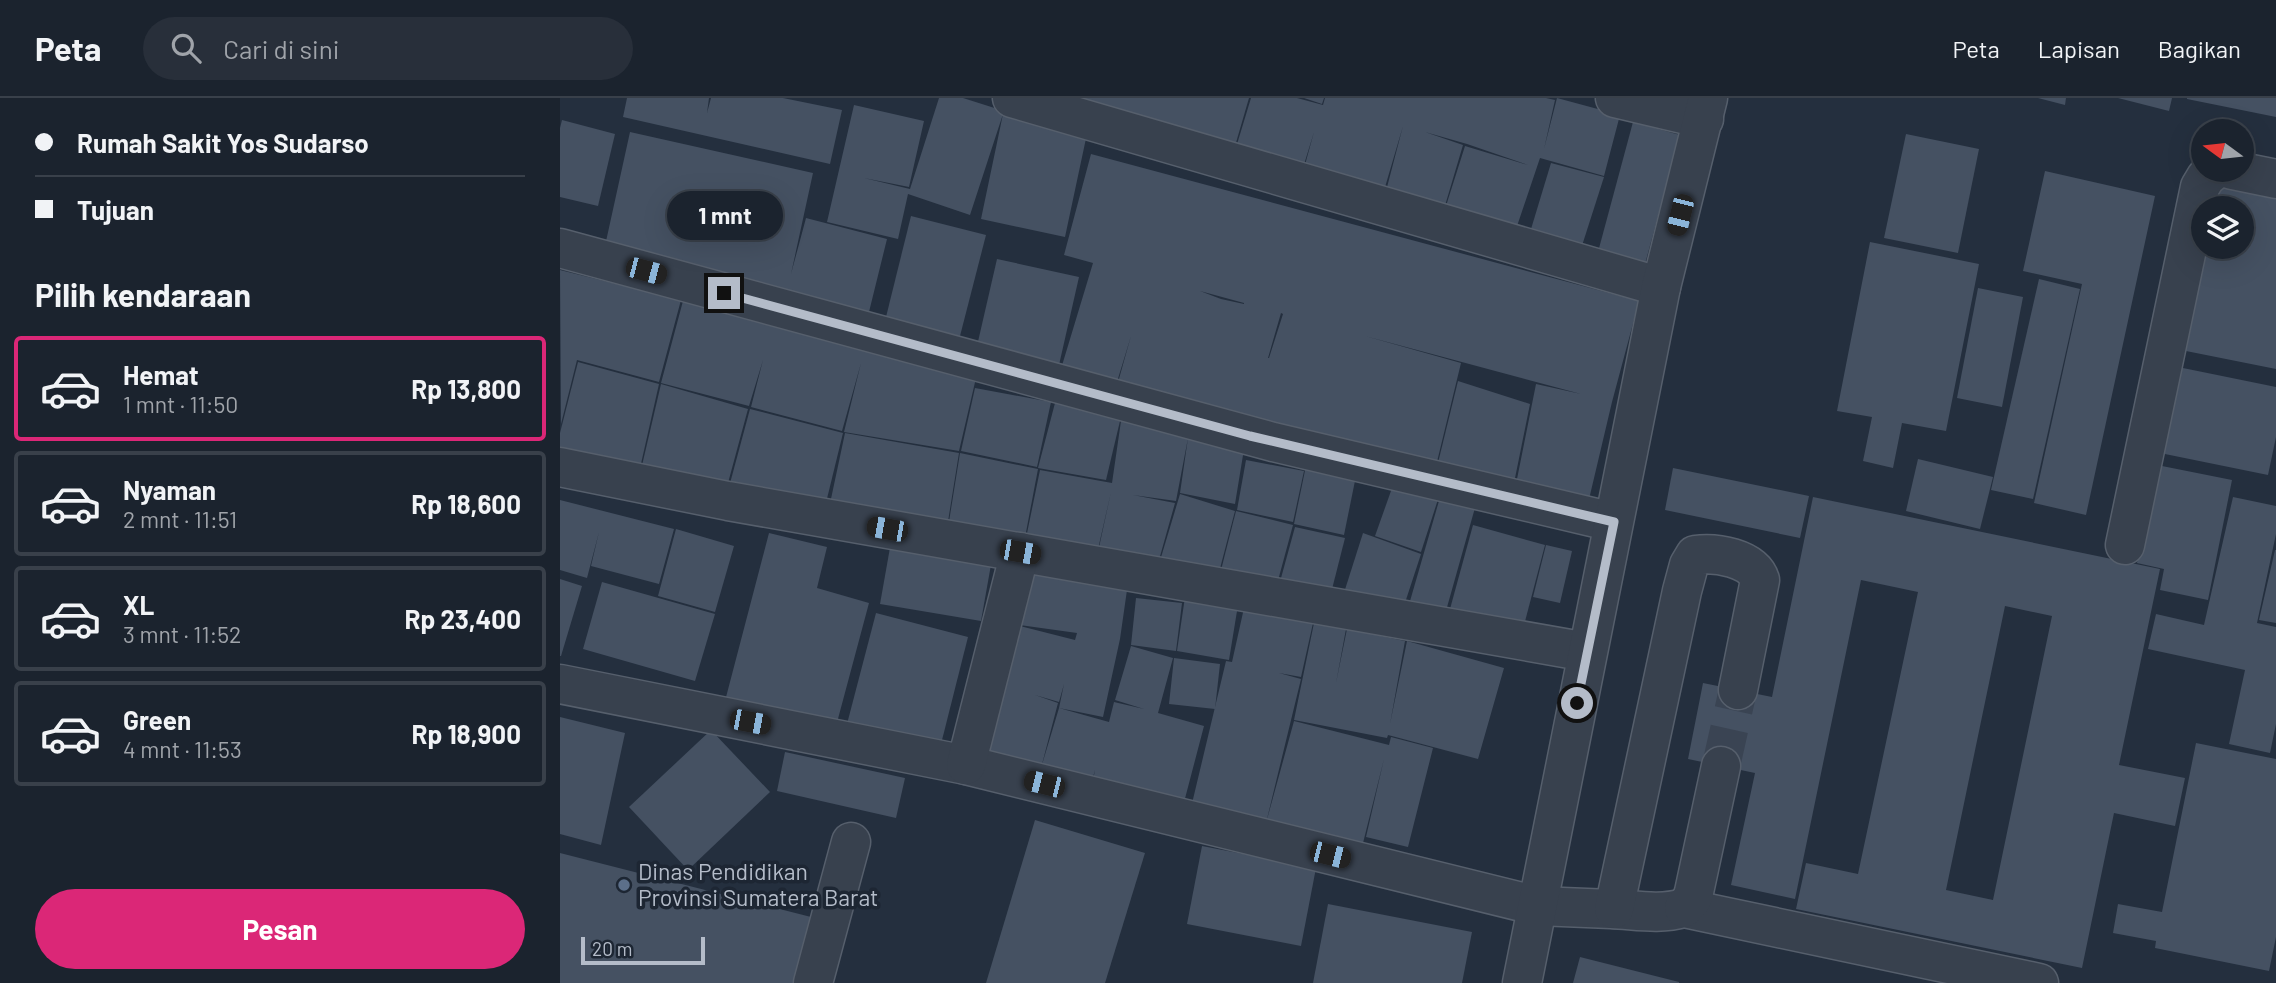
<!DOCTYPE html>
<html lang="id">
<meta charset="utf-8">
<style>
:root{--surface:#1b232e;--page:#282f3a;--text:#f1f3f6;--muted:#a0a4aa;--line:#39404a;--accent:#db2777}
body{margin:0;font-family:Barlow,sans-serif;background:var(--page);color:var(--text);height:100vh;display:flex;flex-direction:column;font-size:26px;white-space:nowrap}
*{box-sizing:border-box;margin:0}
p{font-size:23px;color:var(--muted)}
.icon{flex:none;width:38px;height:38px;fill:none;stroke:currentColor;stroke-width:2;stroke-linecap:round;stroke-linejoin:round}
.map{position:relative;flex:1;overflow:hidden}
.drawer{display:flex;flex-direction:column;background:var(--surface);width:560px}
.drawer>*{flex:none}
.top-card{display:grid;align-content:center;height:154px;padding:0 35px;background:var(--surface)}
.needle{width:46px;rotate:285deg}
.tools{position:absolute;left:1631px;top:21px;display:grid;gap:14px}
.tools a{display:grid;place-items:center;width:63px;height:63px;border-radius:50%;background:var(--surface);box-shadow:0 7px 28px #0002,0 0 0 2px var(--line);font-size:35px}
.scale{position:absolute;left:21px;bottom:18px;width:124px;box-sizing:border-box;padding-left:7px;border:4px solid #b4bcc9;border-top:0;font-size:19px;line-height:24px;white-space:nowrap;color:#b4bcc9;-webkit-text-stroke:5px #1d2633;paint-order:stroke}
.end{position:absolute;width:32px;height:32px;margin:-16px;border:9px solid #b4bcc9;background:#111;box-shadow:0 0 0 4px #111}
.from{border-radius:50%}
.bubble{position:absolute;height:49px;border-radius:24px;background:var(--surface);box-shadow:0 7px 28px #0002,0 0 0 2px var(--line);font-size:23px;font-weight:700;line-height:49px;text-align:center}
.car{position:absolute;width:21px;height:42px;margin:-21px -10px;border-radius:9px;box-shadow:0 0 5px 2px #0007;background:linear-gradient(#222 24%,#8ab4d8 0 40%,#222 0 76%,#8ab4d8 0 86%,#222 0)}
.top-card b{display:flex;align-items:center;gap:24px;height:66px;font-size:26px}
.top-card b+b{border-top:2px solid var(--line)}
.top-card i{width:18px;height:18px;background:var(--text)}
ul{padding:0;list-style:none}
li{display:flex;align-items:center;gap:21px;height:105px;margin:0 14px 10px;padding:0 21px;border:4px solid var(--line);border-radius:7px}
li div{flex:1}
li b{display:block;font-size:26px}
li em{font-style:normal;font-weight:700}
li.selected{border-color:var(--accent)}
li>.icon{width:63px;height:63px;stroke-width:1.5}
h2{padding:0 35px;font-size:32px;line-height:84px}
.action{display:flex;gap:14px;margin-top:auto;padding:14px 35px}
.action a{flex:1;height:80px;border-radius:42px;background:var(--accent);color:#fff;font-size:28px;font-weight:700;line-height:80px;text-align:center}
header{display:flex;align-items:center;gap:42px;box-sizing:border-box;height:98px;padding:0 35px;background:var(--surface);border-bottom:2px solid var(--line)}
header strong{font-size:33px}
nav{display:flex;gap:38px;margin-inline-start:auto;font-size:24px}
.search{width:490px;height:63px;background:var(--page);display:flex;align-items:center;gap:18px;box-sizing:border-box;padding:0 24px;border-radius:38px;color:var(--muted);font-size:26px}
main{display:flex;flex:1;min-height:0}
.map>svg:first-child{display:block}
.building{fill:#455162;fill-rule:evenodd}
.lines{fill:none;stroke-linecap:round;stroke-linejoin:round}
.minor-tunnel{stroke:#3a4453;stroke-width:38;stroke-dasharray:38 19;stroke-linecap:butt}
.minor-casing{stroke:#565f6c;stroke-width:41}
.minor{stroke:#38414e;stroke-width:38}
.route{stroke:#b4bcc9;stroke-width:9}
.service-dot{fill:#5c6f8a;stroke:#1d2633;stroke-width:2.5}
.labels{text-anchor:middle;stroke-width:7;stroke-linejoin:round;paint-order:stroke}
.poi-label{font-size:23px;fill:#b4bcc9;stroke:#1d2633;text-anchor:start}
</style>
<header>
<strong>Peta</strong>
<div class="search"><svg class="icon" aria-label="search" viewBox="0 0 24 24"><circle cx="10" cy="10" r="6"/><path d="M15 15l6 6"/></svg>Cari di sini</div>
<nav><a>Peta</a><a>Lapisan</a><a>Bagikan</a></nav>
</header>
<main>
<section class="drawer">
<div class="top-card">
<b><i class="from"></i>Rumah Sakit Yos Sudarso</b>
<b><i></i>Tujuan</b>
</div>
<h2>Pilih kendaraan</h2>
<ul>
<li class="selected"><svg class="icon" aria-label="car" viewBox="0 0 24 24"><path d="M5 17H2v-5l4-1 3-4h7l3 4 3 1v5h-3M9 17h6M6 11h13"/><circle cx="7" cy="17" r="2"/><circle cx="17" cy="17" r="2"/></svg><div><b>Hemat</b><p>1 mnt · 11:50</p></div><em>Rp 13,800</em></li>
<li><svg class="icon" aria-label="car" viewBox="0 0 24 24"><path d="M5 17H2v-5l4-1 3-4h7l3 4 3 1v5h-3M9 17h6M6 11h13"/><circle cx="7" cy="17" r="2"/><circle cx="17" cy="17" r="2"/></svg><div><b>Nyaman</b><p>2 mnt · 11:51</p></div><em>Rp 18,600</em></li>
<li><svg class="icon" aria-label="car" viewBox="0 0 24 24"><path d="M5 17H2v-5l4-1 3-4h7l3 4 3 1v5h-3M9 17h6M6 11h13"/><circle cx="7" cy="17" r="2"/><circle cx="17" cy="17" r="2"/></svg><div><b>XL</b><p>3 mnt · 11:52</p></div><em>Rp 23,400</em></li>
<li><svg class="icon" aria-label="car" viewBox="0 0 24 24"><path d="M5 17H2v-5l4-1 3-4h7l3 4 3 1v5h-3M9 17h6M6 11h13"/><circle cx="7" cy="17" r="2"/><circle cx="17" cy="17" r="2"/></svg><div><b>Green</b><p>4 mnt · 11:53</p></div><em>Rp 18,900</em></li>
</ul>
<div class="action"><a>Pesan</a></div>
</section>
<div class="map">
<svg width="1716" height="885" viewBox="0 0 1716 885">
<rect width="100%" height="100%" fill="#242f3e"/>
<g class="building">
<polygon points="67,0 149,0 147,15 151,0 223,0 282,12 270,66 63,19"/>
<polygon points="379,0 403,0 444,13 528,31 505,139 421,121 443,16 410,117 348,96 338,141 267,124 294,7 364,23 349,89 304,80 350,91"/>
<polygon points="510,0 689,0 673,55"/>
<polygon points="691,0 737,0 763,7 765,0 986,0 995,2 984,51 997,0 1060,17 1044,78 980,60 954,137 885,111 905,48 968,67 907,46 865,34 903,47 884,111 826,93 843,28 823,96 743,74 754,34 742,73 674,56"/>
<polygon points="744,0 764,0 762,6"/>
<polygon points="1478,0 1506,0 1505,7"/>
<polygon points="1558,0 1612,0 1609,13"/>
<polygon points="1627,0 1716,0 1716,19 1627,1"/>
<polygon points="2,22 55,36 38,108 0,99 0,30"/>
<polygon points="1073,24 1120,37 1085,166 1038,154"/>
<polygon points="70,34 253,75 231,176 246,120 327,141 308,218 43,157"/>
<polygon points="1346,36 1419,51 1398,155 1324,140"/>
<path d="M531 56 1079 203 1052 304 1026 414 954 396 976 286 1021 296 805 238 901 265 875 372 555 295 571 238 553 297 497 284 533 165 504 157ZM640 193 684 205V206L661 201ZM721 215 723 216 709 260H708Z"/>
<polygon points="991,65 1044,79 1019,157 968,141"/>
<polygon points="1485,73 1595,98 1526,417 1474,405 1522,186 1463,173"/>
<polygon points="1659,87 1716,99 1716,271 1626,253 1647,149 1682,149 1682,110 1654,110"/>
<polygon points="351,118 426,137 400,238 326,219"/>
<polygon points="1310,144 1419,166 1386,333 1342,325 1333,370 1303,363 1312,319 1277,313"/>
<polygon points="437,161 519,179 499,267 417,248"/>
<polygon points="0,172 121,202 99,284 17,262 1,326"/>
<polygon points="1479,181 1520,191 1473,401 1431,392"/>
<polygon points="1418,190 1463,199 1442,309 1397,300"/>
<polygon points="123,203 416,280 399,353 284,334 301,265 282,333 191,309 203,262 189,308 101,285"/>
<polygon points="18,264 99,286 78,379 0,360 0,335"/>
<polygon points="1618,269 1716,289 1716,339 1708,377 1600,355"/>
<polygon points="898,283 970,306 952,395 876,373"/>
<polygon points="101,286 188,311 165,396 80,376"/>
<polygon points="415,290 491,304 477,369 401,353"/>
<polygon points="495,305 560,323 546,382 478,370"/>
<polygon points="190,311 283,335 264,413 169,389"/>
<polygon points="561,323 685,345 675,406 620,395 628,340 616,403 573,397 615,405 597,469 538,454 551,394 536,460 465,445 480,372 552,385"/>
<polygon points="285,335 399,355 386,436 268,415"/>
<polygon points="400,355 478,371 463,450 387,436"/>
<polygon points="748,358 798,368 784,437 734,426"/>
<polygon points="1358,361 1433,379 1420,431 1346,413"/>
<polygon points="686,362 744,373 733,424 677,412"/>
<polygon points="1597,367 1672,382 1648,502 1600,492 1604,471 1577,465"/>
<polygon points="1113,370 1249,398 1240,440 1105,412"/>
<polygon points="837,376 882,389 861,454 815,438"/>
<polygon points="883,389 918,399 884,520 848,510"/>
<polygon points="620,396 675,413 657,482 599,466"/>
<path d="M1253 399 1600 471 1559 667 1625 680 1615 728 1554 715 1522 870 1236 811 1246 765 1298 776 1358 494 1301 482 1235 801 1171 787 1195 675 1128 661 1143 585 1212 599ZM1445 508 1492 518 1433 802 1386 792Z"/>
<polygon points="1673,399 1716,408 1716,436 1697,525 1716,529 1716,626 1710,655 1669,646 1685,572 1588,551 1596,516 1644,527"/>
<polygon points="0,402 114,431 99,486 31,468 39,434 27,480 0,472"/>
<polygon points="676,413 733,427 716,490 660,476"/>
<polygon points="913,427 985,447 963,531 890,511"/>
<polygon points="735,429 785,440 769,503 718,491"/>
<polygon points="116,431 174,448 155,514 98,498"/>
<polygon points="209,435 267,449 257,490 309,505 275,632 165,603"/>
<polygon points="803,435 861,456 840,520 782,501"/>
<polygon points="331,444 432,461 421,523 320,506"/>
<polygon points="986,447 1012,453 1000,505 973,499"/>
<polygon points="1715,452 1716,452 1716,525 1699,522"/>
<path d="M458 470 568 485 560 541 543 619 499 610 504 586 499 604 475 597 498 605 481 670 499 610 549 624 554 604 584 611 555 602 571 548 613 560 598 615 644 628 622 712 532 688 535 672 528 697 412 664ZM452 526 517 535 515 542Z"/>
<polygon points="0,481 22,488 1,558 0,558"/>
<polygon points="42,484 155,516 135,583 23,551"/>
<polygon points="625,499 678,507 669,562 617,553"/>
<polygon points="576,500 622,505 616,553 571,547"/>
<polygon points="684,510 753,525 741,579 719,575 741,581 706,725 734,623 829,647 831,639 873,650 848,749 806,739 824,661 799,761 629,718 666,563 672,564"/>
<polygon points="316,515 408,539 380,650 287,626"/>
<polygon points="754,525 786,531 776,585 787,531 845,543 830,626 847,543 944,570 918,661 828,637 827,640 734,622"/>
<polygon points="614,560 660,566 655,611 609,606"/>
<polygon points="0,619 65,635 41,747 0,736"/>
<polygon points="151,632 210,694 128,772 69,709"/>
<polygon points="1636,645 1716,661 1716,839 1709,873 1595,850 1596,843 1553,835 1558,806 1602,814"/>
<polygon points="225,654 345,680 336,720 217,693"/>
<polygon points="475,722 585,755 545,885 426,885"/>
<polygon points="642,748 756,770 741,848 627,826"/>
<polygon points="0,755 255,820 238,885 0,885"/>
<polygon points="768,806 912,834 902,885 753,885"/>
<polygon points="1020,859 1119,884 1119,885 1013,885"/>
</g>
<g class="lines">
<polyline class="minor-tunnel" points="1161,668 1178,592"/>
<g class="minor-casing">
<g id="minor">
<polyline points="452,0 1101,189"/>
<polyline points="1055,0 1144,21"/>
<polyline points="1672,72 1716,81"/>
<polyline points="0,150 713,344 1053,424"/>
<polyline points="0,369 168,403 1027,554"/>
<polyline points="1565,447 1640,89 1646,79 1655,72"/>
<path d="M0 586 406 667 978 808C1003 809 1027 810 1051 811 1076 812 1099 817 1124 810L1479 885"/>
<polyline points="406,667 460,454"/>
<polyline points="1124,810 1132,801 1134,794 1161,668"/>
<path d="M1054 811 1122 493 1129 467 1135 457C1156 454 1193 460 1200 482L1178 592"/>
<polyline points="253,885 291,744"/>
<polyline points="962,885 1101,189 1148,0"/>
</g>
</g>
<use href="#minor" class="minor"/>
</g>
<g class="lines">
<polyline class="route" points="164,195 690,338 1054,424 1017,605"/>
</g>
<circle class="service-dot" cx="64" cy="787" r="7"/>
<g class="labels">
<g class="poi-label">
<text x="78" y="782">Dinas Pendidikan<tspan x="78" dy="26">Provinsi Sumatera Barat</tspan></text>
</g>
</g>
</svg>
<div class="tools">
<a><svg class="needle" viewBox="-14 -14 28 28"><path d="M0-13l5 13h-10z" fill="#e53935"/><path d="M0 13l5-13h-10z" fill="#a0a4aa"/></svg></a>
<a><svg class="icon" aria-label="layers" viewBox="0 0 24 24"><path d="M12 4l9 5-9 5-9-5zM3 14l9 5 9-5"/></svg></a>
</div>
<div class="scale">20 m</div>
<i class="end from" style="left:1017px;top:605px"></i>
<i class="end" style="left:164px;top:195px"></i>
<div class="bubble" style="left:107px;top:93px;width:116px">1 mnt</div>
<i class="car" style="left:1120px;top:117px;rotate:194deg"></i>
<i class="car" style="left:86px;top:173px;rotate:105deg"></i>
<i class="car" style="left:327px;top:431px;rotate:280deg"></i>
<i class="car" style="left:460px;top:454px;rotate:100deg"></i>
<i class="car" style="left:190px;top:624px;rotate:101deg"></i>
<i class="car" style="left:484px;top:686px;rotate:284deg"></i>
<i class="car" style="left:770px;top:757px;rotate:104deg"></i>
</div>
</main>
